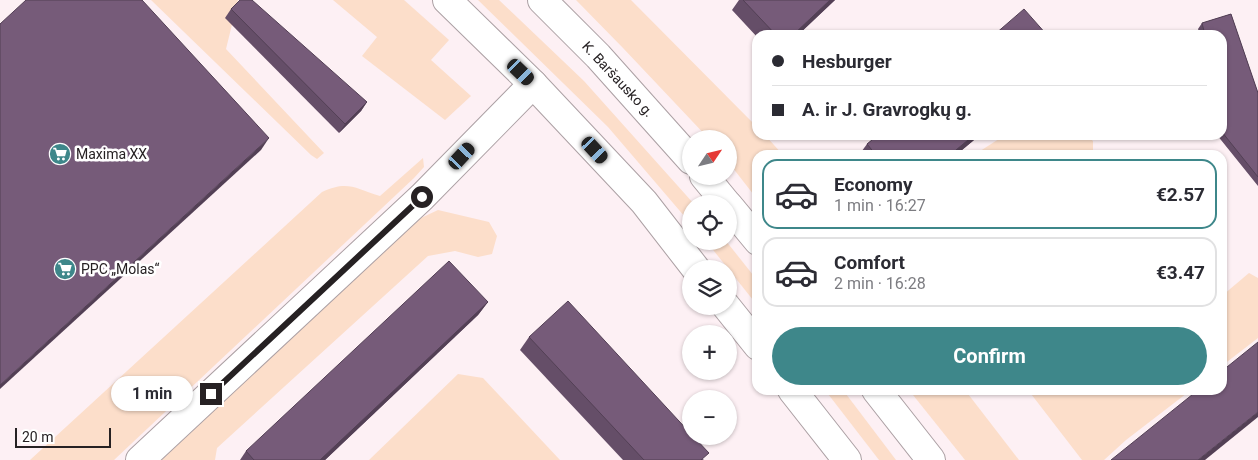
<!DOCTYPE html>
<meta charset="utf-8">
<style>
:root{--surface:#fff;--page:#f7f7f7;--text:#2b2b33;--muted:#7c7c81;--line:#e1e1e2;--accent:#3e878a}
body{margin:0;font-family:Roboto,sans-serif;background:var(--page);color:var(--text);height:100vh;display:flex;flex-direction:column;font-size:19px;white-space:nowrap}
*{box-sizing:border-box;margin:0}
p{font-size:16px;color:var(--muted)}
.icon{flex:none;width:28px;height:28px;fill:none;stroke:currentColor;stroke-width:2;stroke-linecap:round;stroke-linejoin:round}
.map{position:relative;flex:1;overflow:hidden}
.details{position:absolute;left:752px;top:150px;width:475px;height:245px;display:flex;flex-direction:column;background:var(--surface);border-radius:15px;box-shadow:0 1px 4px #0004}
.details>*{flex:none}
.hud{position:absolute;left:752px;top:30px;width:475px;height:110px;border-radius:15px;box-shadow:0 1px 4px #0004;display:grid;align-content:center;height:110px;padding:0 20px;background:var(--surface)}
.needle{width:32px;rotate:55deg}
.tools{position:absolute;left:682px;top:130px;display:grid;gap:10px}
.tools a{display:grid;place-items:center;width:55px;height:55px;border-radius:50%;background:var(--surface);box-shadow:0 1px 4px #0004;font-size:25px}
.scale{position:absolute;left:15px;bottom:12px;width:96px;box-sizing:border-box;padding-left:5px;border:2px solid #262123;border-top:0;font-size:14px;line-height:18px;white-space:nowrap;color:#262123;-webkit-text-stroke:4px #fff;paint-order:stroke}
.end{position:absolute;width:22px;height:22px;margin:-11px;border:6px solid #262123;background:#fff;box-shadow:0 0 0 2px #fff}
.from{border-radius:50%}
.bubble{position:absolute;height:35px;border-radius:18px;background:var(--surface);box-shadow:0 1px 4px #0004;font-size:16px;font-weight:700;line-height:35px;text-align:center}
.car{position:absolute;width:15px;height:30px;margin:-15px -8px;border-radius:6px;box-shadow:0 0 4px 1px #0007;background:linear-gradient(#222 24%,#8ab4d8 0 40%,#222 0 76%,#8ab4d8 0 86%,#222 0)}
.hud b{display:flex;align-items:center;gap:18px;height:48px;font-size:19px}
.hud b+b{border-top:1px solid var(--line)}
.hud i{width:12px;height:12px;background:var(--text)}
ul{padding:9px 0 0;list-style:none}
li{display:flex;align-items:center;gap:15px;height:70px;margin:0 10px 8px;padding:0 10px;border:2px solid var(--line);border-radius:15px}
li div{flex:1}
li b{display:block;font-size:19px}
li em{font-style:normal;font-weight:700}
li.active{border-color:var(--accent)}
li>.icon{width:45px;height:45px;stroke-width:1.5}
.cta{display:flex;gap:10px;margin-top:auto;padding:10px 20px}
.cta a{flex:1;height:58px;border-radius:30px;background:var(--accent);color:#fff;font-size:20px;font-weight:700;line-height:58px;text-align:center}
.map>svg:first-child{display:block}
.green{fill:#fcdeca}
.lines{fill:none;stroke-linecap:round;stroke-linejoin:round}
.minor-casing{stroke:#aca0a4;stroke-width:30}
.major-casing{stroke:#aca0a4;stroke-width:30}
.minor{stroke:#fff;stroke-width:28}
.major{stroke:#fff;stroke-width:28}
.wall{fill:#654e68}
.shaded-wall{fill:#534055}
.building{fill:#765b79;stroke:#534055}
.route{stroke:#262123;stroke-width:6}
.labels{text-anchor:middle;stroke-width:5;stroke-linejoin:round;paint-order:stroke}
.street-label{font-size:14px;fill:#262123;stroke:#fff}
.poi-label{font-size:14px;fill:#262123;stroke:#fff;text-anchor:start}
</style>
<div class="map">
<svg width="1258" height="460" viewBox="0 0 1258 460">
<rect width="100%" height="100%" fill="#fdf0f4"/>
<g class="green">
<polygon points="151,0 238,0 226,49 324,153 317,159 311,155"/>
<polygon points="333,0 404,0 449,40 431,60 471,96 445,120 362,56 377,37"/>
<polygon points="478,0 499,0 584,81 694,204 691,204 691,224 608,127"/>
<polygon points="576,0 631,0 757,127 758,135 765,135 783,155 758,155 757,199 729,163 729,139 709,139 623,48"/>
<polygon points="1005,135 1086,135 1093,141 1093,155 974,155"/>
<path d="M423 158 424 167 414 178 114 460H30L322 192C347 180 355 188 380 196Z"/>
<polygon points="438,210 489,222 497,236 492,254 478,257 455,251 428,256 217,448 215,460 162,460 165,451 236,384 421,218"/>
<polygon points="706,241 726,241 757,280 757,305"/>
<polygon points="1249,273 1258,278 1258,338 1223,365 1223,295"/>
<polygon points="458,374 483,378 560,460 369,460"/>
<polygon points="825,390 843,390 896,460 879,460"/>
<polygon points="909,390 965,390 1019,460 965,460"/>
<polygon points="1028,390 1191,390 1126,440 1104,460 1082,460"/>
</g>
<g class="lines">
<g class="minor-casing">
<polyline id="minor" points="140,460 422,197 533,84"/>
</g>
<g class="major-casing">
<g id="major">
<polyline points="447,0 533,84 644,202 696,269"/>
<polyline points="542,0 598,56 691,160"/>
<polyline points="704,176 727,204"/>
<polyline points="729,206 758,241"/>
<polyline points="726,306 758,346"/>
<polyline points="792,390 847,460"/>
<polyline points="876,390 931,460"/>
</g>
</g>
<use href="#minor" class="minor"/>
<use href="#major" class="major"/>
</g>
<g class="wall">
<polygon points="739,0 835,0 798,35 758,35 758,38 732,10"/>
<polygon points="231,9 367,102 361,111 339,133 225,18"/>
<polygon points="1231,14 1258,93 1258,186 1217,135 1222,135 1222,35 1200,35 1198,29 1202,23"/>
<polygon points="878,135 980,135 956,155 859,155 867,144"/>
<polygon points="488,302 478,315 325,460 240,460 246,451"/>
<polygon points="529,337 704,460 623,460 520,350"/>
</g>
<g class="shaded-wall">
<polygon points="830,0 835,0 798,35 793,35"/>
<polygon points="367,102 361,111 339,133 345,124"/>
<polygon points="974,135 980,135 956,155 950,155"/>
<polygon points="269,138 261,150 0,389 0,385"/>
<polygon points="488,302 478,315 325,460 320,460"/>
<polygon points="1258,412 1258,417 1205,460 1198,460"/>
</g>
<g class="building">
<polygon points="26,0 142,0 269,138 0,385 0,24"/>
<polygon points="240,0 252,0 367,102 345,124 231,9"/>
<polygon points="743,0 830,0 793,35 776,35"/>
<polygon points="1024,9 1047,35 994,35"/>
<polygon points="1231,14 1258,93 1258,177 1222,132 1222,98 1225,96 1222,87 1222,35 1205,35 1202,23"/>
<polygon points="878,135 974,135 950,155 876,155 867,144"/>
<polygon points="449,261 488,302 320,460 254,460 246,451"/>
<polygon points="568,301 691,434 691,436 693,436 709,453 701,460 644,460 529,337"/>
<polygon points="1258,342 1258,412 1198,460 1111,460 1198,390 1222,390 1222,371"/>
</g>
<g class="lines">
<polyline class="route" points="211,394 422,197"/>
</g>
<defs>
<g id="supermarket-disc" transform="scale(1.125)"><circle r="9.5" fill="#3e878a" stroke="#fff"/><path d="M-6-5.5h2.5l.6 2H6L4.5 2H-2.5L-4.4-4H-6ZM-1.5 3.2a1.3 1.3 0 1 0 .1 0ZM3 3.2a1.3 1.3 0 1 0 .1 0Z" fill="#fff"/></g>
</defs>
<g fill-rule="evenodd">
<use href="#supermarket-disc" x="60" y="154"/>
<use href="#supermarket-disc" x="65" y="269"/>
</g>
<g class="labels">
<g class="street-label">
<text transform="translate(618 79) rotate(47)" y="5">K. Baršausko g.</text>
</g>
<g class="poi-label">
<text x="76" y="159">Maxima XX</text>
<text x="81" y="274">PPC „Molas“</text>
</g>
</g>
</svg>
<div class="tools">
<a><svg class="needle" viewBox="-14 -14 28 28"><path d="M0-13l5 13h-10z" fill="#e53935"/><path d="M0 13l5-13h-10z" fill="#7c7c81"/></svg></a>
<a><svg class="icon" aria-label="locate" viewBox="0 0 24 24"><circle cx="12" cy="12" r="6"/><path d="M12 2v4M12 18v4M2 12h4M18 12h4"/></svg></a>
<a><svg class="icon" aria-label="layers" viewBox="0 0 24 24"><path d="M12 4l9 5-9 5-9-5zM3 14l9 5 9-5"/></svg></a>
<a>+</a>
<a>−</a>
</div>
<div class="scale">20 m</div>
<i class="end from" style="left:422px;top:197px"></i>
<i class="end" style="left:211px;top:394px"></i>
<div class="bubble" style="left:111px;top:376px;width:82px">1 min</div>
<i class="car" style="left:521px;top:72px;rotate:134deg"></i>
<i class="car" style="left:595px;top:150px;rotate:137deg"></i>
<i class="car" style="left:462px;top:156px;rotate:43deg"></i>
<div class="hud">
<b><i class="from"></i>Hesburger</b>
<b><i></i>A. ir J. Gravrogkų g.</b>
</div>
<section class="details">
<ul>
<li class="active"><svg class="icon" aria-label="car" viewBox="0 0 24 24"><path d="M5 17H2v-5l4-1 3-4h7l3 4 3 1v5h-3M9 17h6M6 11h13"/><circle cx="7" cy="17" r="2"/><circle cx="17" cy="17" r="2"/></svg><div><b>Economy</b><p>1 min · 16:27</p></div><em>€2.57</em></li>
<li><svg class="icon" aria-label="car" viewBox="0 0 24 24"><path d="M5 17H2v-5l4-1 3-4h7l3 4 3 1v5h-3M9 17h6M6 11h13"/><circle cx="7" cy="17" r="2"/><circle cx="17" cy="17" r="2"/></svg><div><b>Comfort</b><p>2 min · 16:28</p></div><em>€3.47</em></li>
</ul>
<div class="cta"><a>Confirm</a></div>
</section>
</div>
